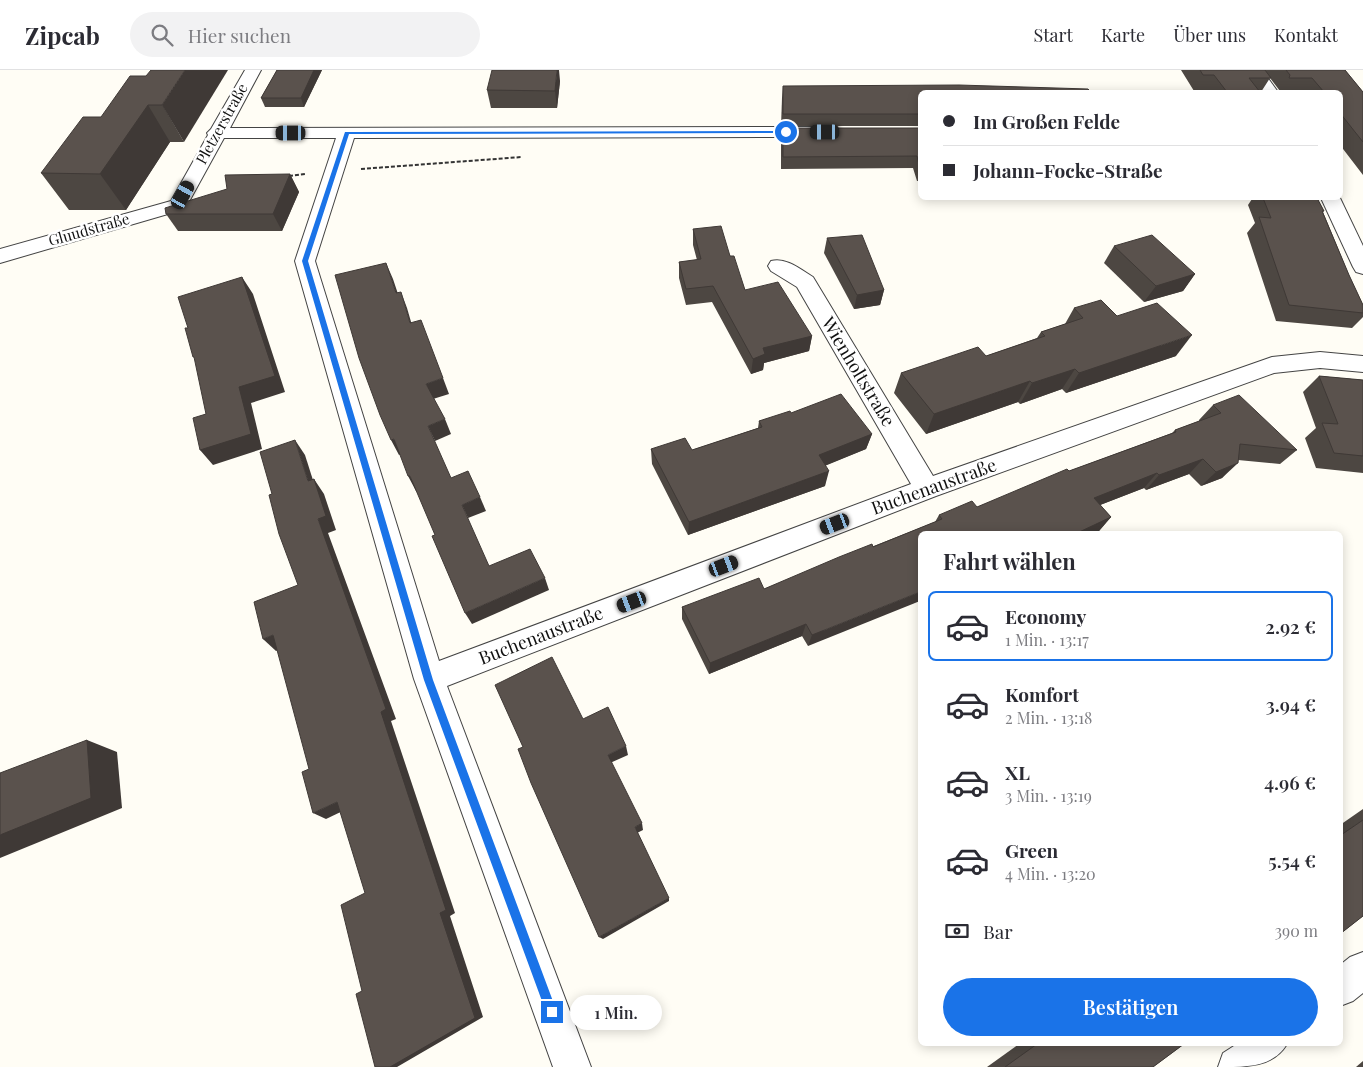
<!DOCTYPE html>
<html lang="de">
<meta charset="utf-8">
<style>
:root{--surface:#fff;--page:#f2f2f3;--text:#2b2b33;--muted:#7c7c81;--line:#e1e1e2;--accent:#1a73e8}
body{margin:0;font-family:"Playfair Display",serif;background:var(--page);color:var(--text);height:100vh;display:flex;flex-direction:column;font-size:19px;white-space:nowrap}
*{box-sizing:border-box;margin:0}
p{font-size:16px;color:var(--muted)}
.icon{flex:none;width:28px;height:28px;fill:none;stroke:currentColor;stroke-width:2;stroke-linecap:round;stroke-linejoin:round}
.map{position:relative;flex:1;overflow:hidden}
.details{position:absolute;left:918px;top:461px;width:425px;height:515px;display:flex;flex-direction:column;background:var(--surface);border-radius:8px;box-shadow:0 2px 12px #0003}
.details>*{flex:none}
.top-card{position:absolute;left:918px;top:20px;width:425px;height:110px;border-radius:8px;box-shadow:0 2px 12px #0003;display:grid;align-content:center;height:110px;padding:0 25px;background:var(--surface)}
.end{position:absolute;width:22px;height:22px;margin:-11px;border:6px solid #1a73e8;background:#fff;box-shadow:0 0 0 2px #fff}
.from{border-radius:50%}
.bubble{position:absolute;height:35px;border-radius:18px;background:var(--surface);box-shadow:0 2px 12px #0003;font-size:16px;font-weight:600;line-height:35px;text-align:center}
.car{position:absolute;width:15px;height:30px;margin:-15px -8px;border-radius:6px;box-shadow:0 0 4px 1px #0007;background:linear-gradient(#222 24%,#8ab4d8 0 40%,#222 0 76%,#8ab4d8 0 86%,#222 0)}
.top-card b{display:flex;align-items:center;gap:18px;height:48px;font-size:19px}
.top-card b+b{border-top:1px solid var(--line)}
.top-card i{width:12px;height:12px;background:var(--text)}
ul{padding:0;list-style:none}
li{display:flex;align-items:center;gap:15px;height:70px;margin:0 10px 8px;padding:0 15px;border:2px solid transparent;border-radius:8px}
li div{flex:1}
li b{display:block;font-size:19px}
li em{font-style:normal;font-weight:600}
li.on{border-color:var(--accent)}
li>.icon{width:45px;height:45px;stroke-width:1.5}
h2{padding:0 25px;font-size:22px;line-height:60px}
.pay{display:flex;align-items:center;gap:12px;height:55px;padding:0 25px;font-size:19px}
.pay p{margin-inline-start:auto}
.button{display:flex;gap:10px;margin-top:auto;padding:10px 25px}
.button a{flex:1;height:58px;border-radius:30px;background:var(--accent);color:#fff;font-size:20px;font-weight:600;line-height:58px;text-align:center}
header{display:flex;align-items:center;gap:30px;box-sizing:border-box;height:70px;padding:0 25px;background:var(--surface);border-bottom:1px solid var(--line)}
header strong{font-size:24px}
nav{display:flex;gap:28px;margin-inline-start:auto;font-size:18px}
.search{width:350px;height:45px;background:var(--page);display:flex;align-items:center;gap:12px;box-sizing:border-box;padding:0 18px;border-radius:28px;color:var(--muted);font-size:19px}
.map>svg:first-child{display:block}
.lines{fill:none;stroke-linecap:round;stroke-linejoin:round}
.street-casing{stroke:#444;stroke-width:2}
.path{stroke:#333;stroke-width:2;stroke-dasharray:4 2;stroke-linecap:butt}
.street{fill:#fff;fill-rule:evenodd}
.wall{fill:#4d4742}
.shaded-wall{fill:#3f3936}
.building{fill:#5a524d;stroke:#3f3936}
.route{fill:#1a73e8}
.labels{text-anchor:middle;stroke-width:5;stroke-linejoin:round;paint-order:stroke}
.far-street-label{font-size:15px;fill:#111;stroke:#fff}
.street-label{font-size:18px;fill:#111;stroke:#fff}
</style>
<header>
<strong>Zipcab</strong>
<div class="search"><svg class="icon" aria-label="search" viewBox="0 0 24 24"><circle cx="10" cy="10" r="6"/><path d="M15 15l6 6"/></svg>Hier suchen</div>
<nav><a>Start</a><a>Karte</a><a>Über uns</a><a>Kontakt</a></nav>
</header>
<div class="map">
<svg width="1363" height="997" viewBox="0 0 1363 997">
<rect width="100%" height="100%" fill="#fffdf5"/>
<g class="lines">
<g class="street-casing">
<g id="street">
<path d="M245 0H261L230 58 820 57 826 58 829 62 826 66 820 67 354 68 315 191 439 591 911 414 797 217 771 201 768 196 771 191C786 187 800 199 813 207L933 406 1272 287 1320 282 1363 286V302L1320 298 1274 303 936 426 447 616 591 997H553L414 609 295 191 336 68H224L185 139 0 193V179L171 131 208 65 207 63 211 59Z"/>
<polygon points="1245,0 1262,0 1278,22 1261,22"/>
<polygon points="1321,128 1340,128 1363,176 1363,204 1356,202 1353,197"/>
<polygon points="1363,882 1363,923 1353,931 1340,936 1340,895 1350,887"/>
<path d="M1237 974H1287C1273 997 1248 997 1218 997L1223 983Z"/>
</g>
</g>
<g class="path">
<polyline points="361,99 522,87"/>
<polyline points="289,106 305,104"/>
</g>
<use href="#street" class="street"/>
</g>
<g class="wall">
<polygon points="277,0 322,0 304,37 265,37 261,28"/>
<polygon points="1181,0 1345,0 1363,22 1363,105 1340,75 1340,22 1279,22 1280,21 1270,8 1261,22 1206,22 1205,21 1194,21"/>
<polygon points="146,6 184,72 170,72 126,140 69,140 41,103 101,47"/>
<polygon points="560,11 557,38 491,38 487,20"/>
<polygon points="783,16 920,22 920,56 781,56 782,28"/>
<polygon points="783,58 920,58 920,111 917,111 913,98 781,99 781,70"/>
<polygon points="290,104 299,122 282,161 178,161 166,144"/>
<polygon points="1251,128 1317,128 1324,141 1323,142 1349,205 1363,235 1363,247 1352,258 1276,251 1247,163 1255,153 1248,135 1252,129"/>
<polygon points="693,159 730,186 745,220 812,266 809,281 764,293 763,300 751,304 712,232 686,235 679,208 679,192 697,190 693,175"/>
<polygon points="827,168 884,220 880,235 854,239 824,183"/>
<polygon points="1114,176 1195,204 1183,221 1144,232 1104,193"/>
<polygon points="1074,238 1117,246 1176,286 1066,323 1062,319 1020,334 1018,332 926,364 894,323 901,303 986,286 1037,268 1041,262 1065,254"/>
<polygon points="1319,306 1363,310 1363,403 1316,398 1305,368 1316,358 1303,322"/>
<polygon points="1213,335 1297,380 1280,394 1238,390 1222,408 1201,416 1189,404 1146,420 1144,418 1100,435 1111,447 1099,461 1093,464 920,464 808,576 802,566 709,604 682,549 682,537 764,519 935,452 939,445 977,437 1069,401 1172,363 1175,360 1199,351 1199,350"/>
<polygon points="791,343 872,364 866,379 826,395 825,416 688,465 652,394 651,379 692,380 758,358 759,351"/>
<polygon points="1363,739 1363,846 1340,864 1340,755"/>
<polygon points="1019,974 1184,974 1153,997 987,997"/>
<polygon points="1363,991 1363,997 1356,997"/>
</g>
<g class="shaded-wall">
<polygon points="185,0 228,0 184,72 162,35"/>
<polygon points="314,0 322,0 304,37 301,28"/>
<polygon points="557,0 559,0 560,11 557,38 555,21"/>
<polygon points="148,35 170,72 126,140 100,104"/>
<polygon points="290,104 299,122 282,161 273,144"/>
<polygon points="386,193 393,209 403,239 396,223"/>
<polygon points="1195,204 1183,221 1144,232 1156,216"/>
<polygon points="242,207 253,224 285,322 251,333 262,379 213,395 200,380 239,317"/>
<polygon points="884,220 880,235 854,239 857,225"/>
<polygon points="401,222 407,238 416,269 410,253"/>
<polygon points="1192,265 1176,286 1066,323 1079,303"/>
<polygon points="812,266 809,281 764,293 763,300 751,304 753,289 763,278"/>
<polygon points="1075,299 1062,319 1020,334 1032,313"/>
<polygon points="443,308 449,324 433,329 426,314"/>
<polygon points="1030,311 1018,332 926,364 934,344"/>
<polygon points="445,349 451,364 435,371 428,356"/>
<polygon points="872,364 866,379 815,400 819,385"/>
<polygon points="394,369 401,384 399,385 391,370"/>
<polygon points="295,370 305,385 318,426 308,411"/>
<polygon points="1203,389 1189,404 1146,420 1159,405"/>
<polygon points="1238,393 1222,408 1201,416 1216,402"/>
<polygon points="829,401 825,416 688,465 689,452"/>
<polygon points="1157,403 1144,418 1082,442 1094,428"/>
<polygon points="408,406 410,406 417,420 416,421"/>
<polygon points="314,409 324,424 336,460 328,463 396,649 391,651 455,843 450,846 483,947 397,997 390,997 440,843 318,449"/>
<polygon points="480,427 486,441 468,448 462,435"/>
<polygon points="1111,447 1099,461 1093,464 1075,464"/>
<polygon points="545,508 549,520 472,554 465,543"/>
<polygon points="920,522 920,531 808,576 812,565"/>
<polygon points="806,554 802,566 709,604 710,593"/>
<polygon points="273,565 286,577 276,581 263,569"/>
<polygon points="87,670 117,682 122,738 0,788 0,765"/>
<polygon points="626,676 628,685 610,693 608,685"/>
<polygon points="337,732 349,738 326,749 313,743"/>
<polygon points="642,753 643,760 637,763 635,757"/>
<polygon points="669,828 669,831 603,869 599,867"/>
</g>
<g class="building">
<polygon points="151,0 185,0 162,35 148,35 100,104 41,103 83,47 101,47 130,6 146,6"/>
<polygon points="277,0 314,0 301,28 261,28"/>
<polygon points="492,0 557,0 555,21 487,20"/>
<polygon points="1200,0 1265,0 1271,8 1249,8 1260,22 1227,22 1214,5 1203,5"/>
<polygon points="1286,0 1345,0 1363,22 1363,72 1340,43 1340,22 1324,22 1312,8 1289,8 1290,5"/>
<polygon points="959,15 1088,19 1091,22 920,22 920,44 783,44 783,16"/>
<polygon points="783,58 920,58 920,99 917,86 783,87"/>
<polygon points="290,104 273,144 166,144 165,138 227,119 225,105"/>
<polygon points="1263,128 1317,128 1324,141 1322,141 1349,205 1363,235 1363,243 1289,235 1259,147 1271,148"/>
<polygon points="721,156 730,186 734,186 745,220 778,212 812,266 763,278 765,284 753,289 713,216 686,219 679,192 701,189 693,159"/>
<polygon points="862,165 884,220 857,225 827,168"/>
<polygon points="1152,165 1195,204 1156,216 1114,176"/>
<polygon points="386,193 396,223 401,222 410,253 421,250 443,308 426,314 445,349 428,356 451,408 468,401 480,427 462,435 489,496 530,479 545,508 465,543 432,466 435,465 410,406 408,406 394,369 391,370 380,345 359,288 335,205"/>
<polygon points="242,207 275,306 239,317 251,364 200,380 193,348 206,344 194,287 193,287 185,258 188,258 178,227"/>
<polygon points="1101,230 1117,246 1157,233 1192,265 1079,303 1075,299 1032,313 1030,311 934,344 901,303 978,277 986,286 1045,266 1041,262 1083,248 1074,238"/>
<polygon points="1319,306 1363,310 1363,386 1334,383 1322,353 1338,354"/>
<polygon points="841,324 872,364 819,385 829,401 689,452 651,379 685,368 692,380 762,357 759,351 790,341 791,343"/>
<polygon points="1239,325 1297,380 1240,374 1238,393 1216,402 1203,389 1159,405 1157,403 1094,428 1111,447 1075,464 920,464 920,522 812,565 806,554 710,593 682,537 759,508 764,519 839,487 872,474 873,477 942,449 939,445 972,431 977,437 1067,399 1069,401 1176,362 1175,360 1221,343 1213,335"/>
<polygon points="295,370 308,411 314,409 326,446 318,449 386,639 381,642 446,840 440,843 475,948 390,997 375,997 356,924 362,921 341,835 365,823 337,732 313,743 302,702 309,699 273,565 263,569 254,532 298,515 279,464 269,425 272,424 260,382"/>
<polygon points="552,587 583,649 608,637 626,676 608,685 642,753 635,757 669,828 599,867 531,713 518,679 523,677 495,615"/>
<polygon points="87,670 91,728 0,765 0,703"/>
<polygon points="1363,750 1363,846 1340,864 1340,764 1341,765"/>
<polygon points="1037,974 1184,974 1153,997 1005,997"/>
</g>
<polygon class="route" points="786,61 788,63 349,64 308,191 433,610 557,942 556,945 552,947 548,945 546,942 424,610 302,191 345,62"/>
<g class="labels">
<g class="far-street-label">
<text transform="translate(222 54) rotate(-61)" y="5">Pletzerstraße</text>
<text transform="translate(89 160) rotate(-16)" y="5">Gluudstraße</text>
</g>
<g class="street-label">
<text transform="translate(858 302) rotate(59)" y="6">Wienholtstraße</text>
<text transform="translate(934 417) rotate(-20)" y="6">Buchenaustraße</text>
<text transform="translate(541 566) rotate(-21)" y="6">Buchenaustraße</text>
</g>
</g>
</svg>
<i class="end from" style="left:786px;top:62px"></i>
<i class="end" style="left:552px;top:942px"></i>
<div class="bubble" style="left:570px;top:925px;width:92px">1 Min.</div>
<i class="car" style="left:825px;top:62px;rotate:270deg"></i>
<i class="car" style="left:291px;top:63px;rotate:270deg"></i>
<i class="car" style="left:183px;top:125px;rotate:29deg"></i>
<i class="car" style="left:835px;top:454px;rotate:249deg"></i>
<i class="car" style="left:724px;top:496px;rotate:69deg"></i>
<i class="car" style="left:632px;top:532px;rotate:249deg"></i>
<div class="top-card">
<b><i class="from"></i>Im Großen Felde</b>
<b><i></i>Johann-Focke-Straße</b>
</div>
<section class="details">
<h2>Fahrt wählen</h2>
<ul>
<li class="on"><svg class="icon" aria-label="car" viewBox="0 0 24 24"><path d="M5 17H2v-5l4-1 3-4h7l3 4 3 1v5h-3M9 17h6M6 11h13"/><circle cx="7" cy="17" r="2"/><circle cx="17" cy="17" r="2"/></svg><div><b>Economy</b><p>1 Min. · 13:17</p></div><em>2.92 €</em></li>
<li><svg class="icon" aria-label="car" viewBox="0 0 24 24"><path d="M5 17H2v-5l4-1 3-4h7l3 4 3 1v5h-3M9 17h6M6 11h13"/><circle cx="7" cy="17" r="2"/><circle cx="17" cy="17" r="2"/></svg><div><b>Komfort</b><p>2 Min. · 13:18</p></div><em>3.94 €</em></li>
<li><svg class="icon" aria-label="car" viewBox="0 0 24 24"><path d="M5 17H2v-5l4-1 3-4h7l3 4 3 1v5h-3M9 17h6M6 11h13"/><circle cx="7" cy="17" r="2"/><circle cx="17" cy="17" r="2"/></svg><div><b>XL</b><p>3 Min. · 13:19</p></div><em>4.96 €</em></li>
<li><svg class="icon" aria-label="car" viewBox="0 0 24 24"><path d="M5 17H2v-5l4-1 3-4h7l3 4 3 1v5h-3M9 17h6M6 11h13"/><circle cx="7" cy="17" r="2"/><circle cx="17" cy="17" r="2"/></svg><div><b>Green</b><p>4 Min. · 13:20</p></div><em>5.54 €</em></li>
</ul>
<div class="pay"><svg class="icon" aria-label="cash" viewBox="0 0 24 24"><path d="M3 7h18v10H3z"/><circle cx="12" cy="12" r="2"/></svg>Bar<p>390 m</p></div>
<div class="button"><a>Bestätigen</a></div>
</section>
</div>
